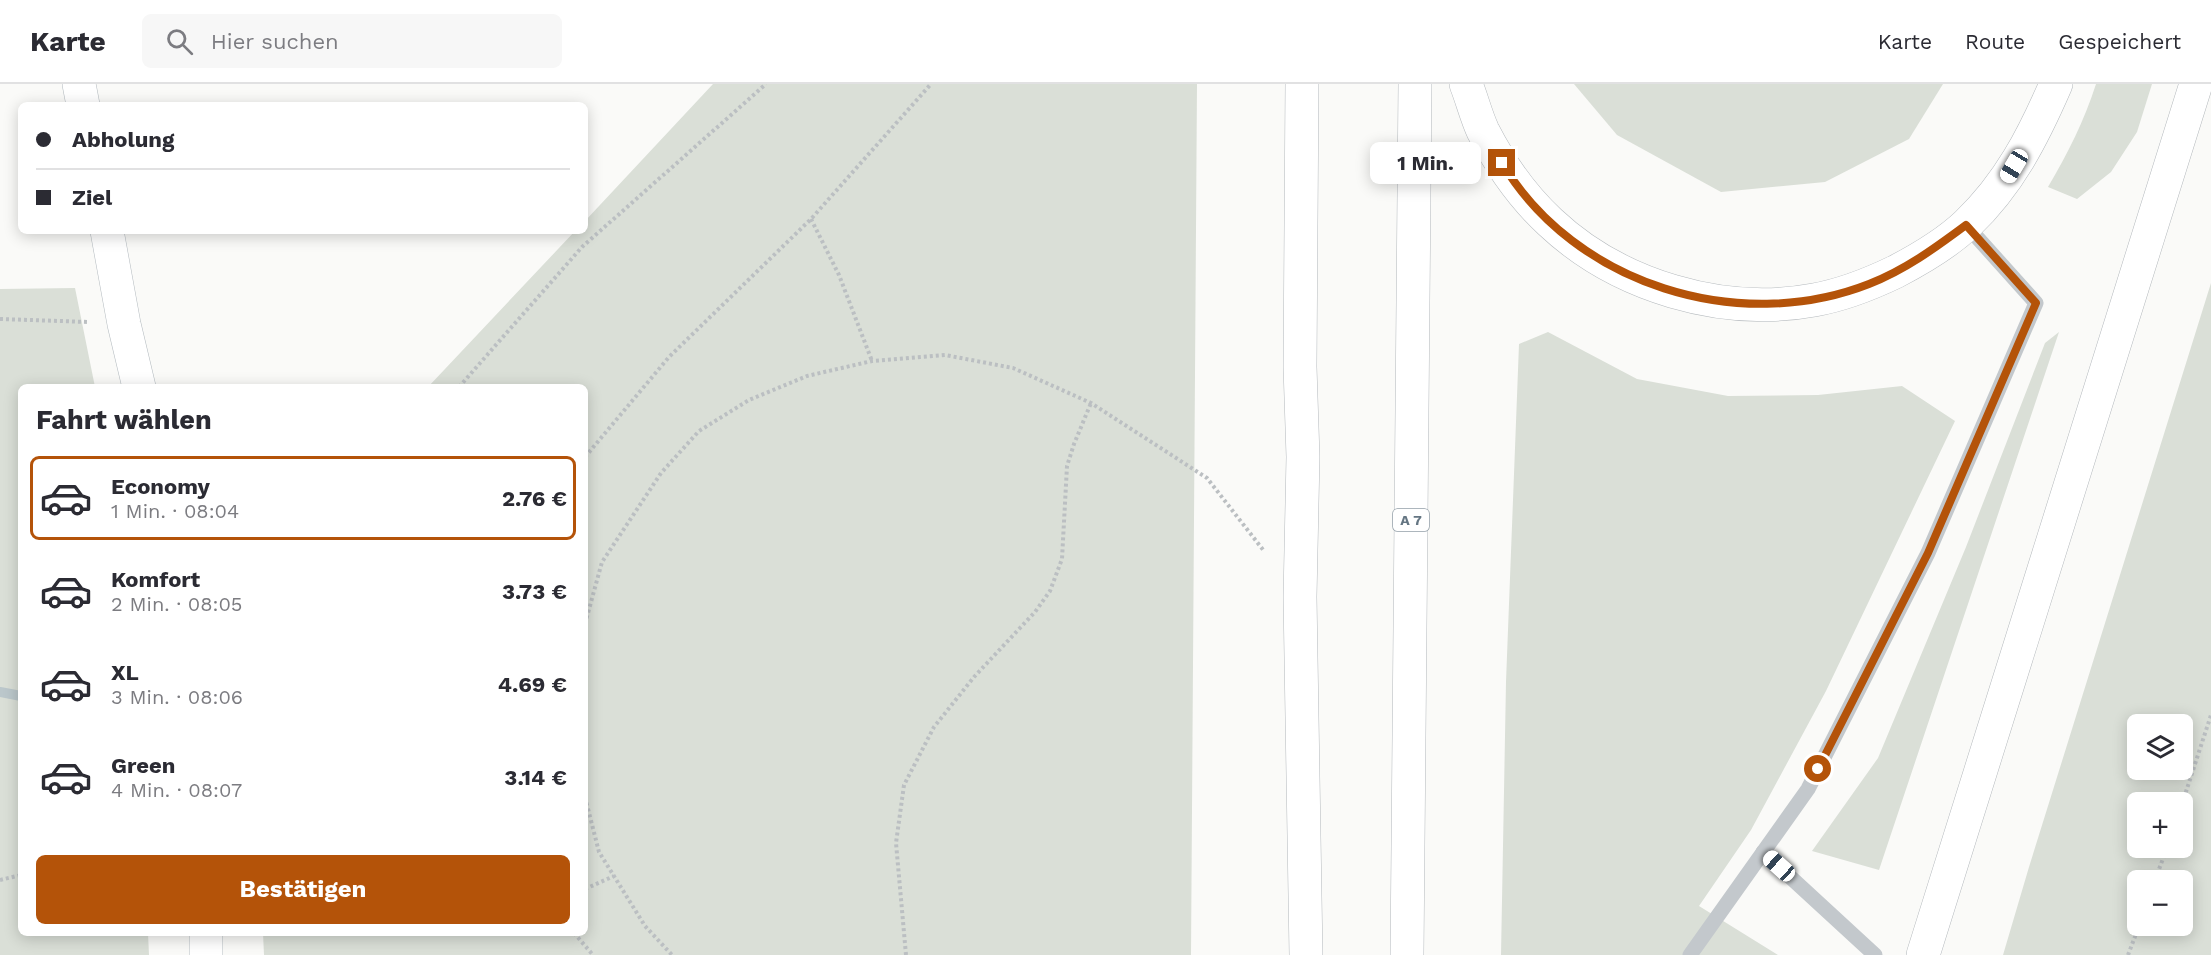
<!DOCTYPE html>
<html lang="de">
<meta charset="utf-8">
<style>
:root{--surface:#fff;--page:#f7f7f7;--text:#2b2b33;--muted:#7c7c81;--line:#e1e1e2;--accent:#b45309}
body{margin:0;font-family:"Work Sans",sans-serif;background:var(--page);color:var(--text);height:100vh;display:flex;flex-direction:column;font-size:22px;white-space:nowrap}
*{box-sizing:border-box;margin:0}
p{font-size:20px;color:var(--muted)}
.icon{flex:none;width:33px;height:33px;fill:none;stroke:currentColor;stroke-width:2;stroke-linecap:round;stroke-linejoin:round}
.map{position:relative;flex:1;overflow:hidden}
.panel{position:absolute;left:18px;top:300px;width:570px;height:552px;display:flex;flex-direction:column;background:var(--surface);border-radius:9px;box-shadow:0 3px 15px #0003}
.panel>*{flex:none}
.top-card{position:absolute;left:18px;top:18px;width:570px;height:132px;border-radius:9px;box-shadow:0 3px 15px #0003;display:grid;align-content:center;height:132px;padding:0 18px;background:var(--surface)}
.controls{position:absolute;left:2127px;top:630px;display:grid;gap:12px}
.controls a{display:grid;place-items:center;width:66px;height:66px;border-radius:9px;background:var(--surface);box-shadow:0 3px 15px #0003;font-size:30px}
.end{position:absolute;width:27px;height:27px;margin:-14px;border:8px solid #b45309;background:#fff;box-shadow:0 0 0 3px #fff}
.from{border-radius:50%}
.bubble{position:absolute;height:42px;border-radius:9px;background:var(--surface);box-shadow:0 3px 15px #0003;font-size:20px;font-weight:700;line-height:42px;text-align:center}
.car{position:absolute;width:18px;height:36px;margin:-18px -9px;border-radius:8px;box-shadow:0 0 4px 2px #0007;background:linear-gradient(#fff 24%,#345 0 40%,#fff 0 76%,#345 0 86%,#fff 0)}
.top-card b{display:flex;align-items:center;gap:21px;height:57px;font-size:22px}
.top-card b+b{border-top:2px solid var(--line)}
.top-card i{width:15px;height:15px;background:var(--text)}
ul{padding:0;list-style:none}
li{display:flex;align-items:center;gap:18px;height:84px;margin:0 12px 9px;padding:0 6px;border:3px solid transparent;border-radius:9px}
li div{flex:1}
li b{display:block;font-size:22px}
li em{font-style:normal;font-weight:700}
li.on{border-color:var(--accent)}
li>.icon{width:54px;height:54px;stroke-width:1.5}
h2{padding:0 18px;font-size:27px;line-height:72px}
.primary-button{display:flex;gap:12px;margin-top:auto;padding:12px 18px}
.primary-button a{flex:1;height:69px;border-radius:9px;background:var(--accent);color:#fff;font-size:24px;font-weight:700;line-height:69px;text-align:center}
header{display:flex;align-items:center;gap:36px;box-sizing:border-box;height:84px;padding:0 30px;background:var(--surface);border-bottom:2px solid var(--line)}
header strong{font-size:28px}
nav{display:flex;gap:33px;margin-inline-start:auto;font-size:21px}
.search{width:420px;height:54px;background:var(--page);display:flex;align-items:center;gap:15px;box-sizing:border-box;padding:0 21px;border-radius:9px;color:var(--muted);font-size:22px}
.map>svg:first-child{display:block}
.green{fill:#dadfd7;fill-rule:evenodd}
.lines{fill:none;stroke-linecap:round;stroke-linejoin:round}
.stream{stroke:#bbc7cb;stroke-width:10}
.secondary-casing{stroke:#b3babf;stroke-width:34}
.motorway-casing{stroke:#b4b9bd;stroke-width:34}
.path{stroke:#bbbfc2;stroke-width:4;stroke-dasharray:3 3;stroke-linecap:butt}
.service{stroke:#c3c8cc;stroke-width:15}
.secondary{stroke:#fff;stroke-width:33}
.motorway{stroke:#fff;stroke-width:33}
.route{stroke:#b45309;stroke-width:8}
.labels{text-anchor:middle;stroke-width:6;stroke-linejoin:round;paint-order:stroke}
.shield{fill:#fff;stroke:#939fa8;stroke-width:1.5}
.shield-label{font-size:14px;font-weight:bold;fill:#657683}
</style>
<header>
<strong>Karte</strong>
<div class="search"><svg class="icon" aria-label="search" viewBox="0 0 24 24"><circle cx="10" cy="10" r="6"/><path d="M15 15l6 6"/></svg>Hier suchen</div>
<nav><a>Karte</a><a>Route</a><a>Gespeichert</a></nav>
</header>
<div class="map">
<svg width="2211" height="871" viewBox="0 0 2211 871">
<rect width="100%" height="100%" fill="#fafaf8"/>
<g class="green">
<polygon points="713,0 1197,0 1191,871 264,871 263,849 585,849 585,303 428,303 575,147 585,147 585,137"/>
<polygon points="1574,0 1943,0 1909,55 1825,98 1721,108 1617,51"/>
<path d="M2096 0H2152L2137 48 2111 88 2077 115 2048 103C2068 69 2084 37 2096 0Z"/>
<path d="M2211 199V871H2003L2029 783ZM2138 640H2182V686H2138ZM2182 718V764H2138V718ZM2182 796V842H2138V796Z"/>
<polygon points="75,204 95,303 21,303 21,849 148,849 149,871 0,871 0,205"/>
<polygon points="1548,248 1637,295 1728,312 1818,311 1902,302 1955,337 1826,607 1751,746 1699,822 1778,871 1501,871 1506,598 1519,260"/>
<polygon points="2059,248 1879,786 1812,767 1878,674 1966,463 2045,259"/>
</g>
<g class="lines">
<polyline class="stream" points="0,608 21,612"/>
<g class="secondary-casing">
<g id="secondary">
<polyline points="79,0 83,21"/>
<polyline points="107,147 124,240 139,303"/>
<polyline points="206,849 206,871"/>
</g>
</g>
<g class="motorway-casing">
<g id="motorway">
<polyline points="1302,0 1300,283 1303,373 1300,513 1306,871"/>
<path d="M1466 0C1472 15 1476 32 1483 47 1500 80 1523 113 1550 138 1618 202 1722 233 1814 216 1842 211 1870 200 1895 188 1920 175 1946 160 1967 140 2009 100 2033 53 2056 0"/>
<polyline points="1407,871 1415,0"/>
<polyline points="1923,871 2196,0"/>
</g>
</g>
<g class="path">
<polyline points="811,135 839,191 872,277"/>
<polyline points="0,235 89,238"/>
<polyline points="459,303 582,163 766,0"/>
<polyline points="585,373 669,273 811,135 931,0"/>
<polyline points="585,540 602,478 661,389 699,347 749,316 807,292 872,277 945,271 1013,284 1091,319 1207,394 1264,467"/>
<polyline points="585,713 599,768 645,842 672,871"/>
<polyline points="2182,720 2211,631"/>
<polyline points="0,796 21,791"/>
<polyline points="2155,796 2167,764"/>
<polyline points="585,805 614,792"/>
<polyline points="574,849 593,871"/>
<polyline points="906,871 896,759 904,701 934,643 974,593 1035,528 1050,507 1062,475 1067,382 1074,360 1091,319"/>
<polyline points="2128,871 2139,842"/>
</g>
<g class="service">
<polyline points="1763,768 1875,871"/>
<polyline points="1690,871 1808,705 1928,469 2036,219 1966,141"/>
</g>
<use href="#secondary" class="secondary"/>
<use href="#motorway" class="motorway"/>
</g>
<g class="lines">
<path class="route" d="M1502 79C1575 201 1739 251 1869 200 1905 186 1935 164 1966 141L2036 219 1928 469 1818 685"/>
</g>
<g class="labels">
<rect class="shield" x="1393" y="425" width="36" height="22" rx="4.5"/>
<g class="shield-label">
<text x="1411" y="441">A 7</text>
</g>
</g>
</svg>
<div class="controls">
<a><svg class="icon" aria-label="layers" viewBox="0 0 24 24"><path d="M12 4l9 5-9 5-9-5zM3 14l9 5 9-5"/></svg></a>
<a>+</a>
<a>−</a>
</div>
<i class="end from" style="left:1818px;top:685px"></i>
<i class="end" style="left:1502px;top:79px"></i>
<div class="bubble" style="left:1370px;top:58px;width:111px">1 Min.</div>
<i class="car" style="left:2014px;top:82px;rotate:211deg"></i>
<i class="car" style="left:1779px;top:782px;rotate:312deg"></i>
<div class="top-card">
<b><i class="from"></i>Abholung</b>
<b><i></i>Ziel</b>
</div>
<section class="panel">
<h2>Fahrt wählen</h2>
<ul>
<li class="on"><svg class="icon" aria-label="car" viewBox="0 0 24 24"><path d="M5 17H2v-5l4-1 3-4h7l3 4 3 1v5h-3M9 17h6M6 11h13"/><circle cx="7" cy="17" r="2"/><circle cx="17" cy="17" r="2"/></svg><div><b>Economy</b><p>1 Min. · 08:04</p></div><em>2.76 €</em></li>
<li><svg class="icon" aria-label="car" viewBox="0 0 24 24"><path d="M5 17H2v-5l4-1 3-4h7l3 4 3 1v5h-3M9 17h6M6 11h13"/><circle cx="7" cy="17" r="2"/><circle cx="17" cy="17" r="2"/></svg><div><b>Komfort</b><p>2 Min. · 08:05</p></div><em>3.73 €</em></li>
<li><svg class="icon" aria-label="car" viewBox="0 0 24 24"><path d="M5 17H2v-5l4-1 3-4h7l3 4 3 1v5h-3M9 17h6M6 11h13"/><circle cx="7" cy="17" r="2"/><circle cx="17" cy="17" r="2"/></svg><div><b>XL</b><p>3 Min. · 08:06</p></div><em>4.69 €</em></li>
<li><svg class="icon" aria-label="car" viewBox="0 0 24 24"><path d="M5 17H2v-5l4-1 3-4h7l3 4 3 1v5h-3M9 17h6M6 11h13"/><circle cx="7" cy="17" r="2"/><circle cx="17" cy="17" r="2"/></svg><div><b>Green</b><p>4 Min. · 08:07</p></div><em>3.14 €</em></li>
</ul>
<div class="primary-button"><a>Bestätigen</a></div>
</section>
</div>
